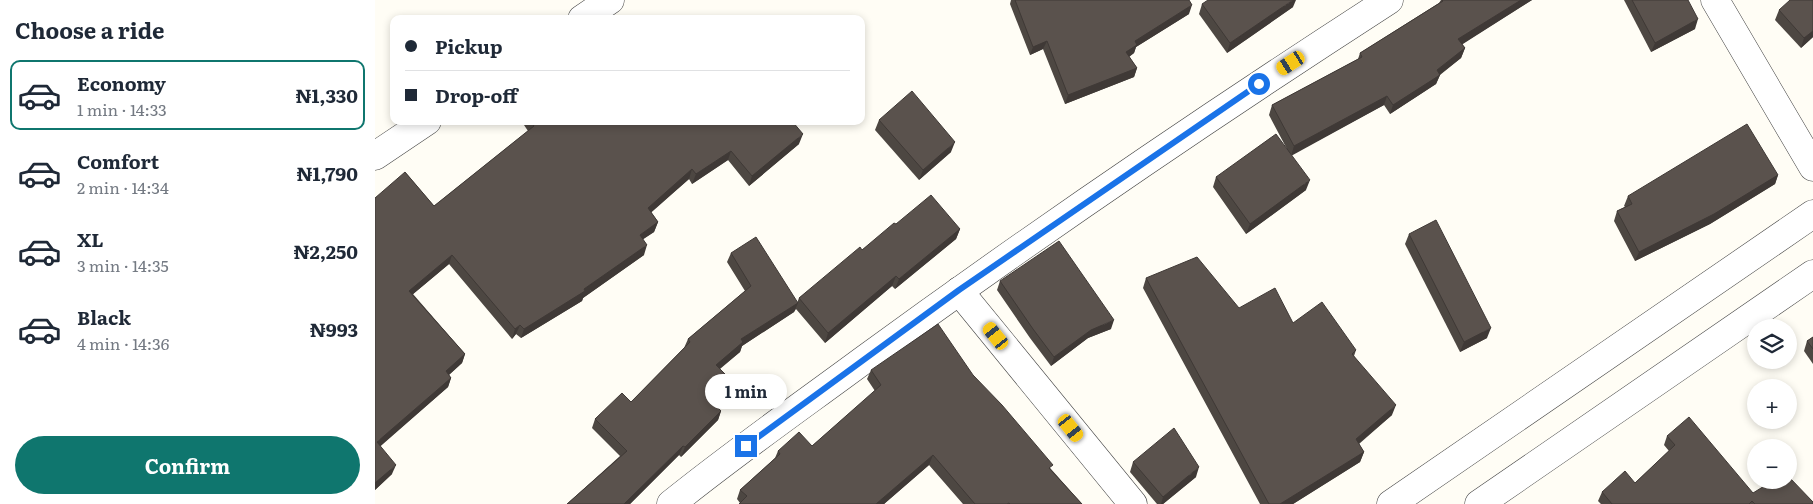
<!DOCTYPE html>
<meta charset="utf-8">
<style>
:root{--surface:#fff;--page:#f6f6f7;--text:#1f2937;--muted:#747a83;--line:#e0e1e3;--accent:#0f766e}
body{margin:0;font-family:Literata,serif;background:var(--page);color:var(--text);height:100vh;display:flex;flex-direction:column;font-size:19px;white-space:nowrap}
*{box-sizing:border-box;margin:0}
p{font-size:16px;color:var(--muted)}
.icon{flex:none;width:28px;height:28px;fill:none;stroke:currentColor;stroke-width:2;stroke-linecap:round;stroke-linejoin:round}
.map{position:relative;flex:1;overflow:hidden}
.details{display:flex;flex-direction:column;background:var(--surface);width:375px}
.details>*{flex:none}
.guide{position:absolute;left:15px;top:15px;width:475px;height:110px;border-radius:10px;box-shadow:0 2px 8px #0003;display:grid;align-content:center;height:110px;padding:0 15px;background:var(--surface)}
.fabs{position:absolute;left:1372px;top:319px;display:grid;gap:10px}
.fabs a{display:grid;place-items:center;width:50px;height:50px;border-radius:50%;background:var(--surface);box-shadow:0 2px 8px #0003;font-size:25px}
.end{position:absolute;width:22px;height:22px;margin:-11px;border:6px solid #1a73e8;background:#fff;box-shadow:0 0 0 2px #fff}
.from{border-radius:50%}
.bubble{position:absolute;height:35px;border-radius:18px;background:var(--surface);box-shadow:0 2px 8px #0003;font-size:16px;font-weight:700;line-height:35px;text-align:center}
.car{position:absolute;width:15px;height:30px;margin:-15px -8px;border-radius:6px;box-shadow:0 0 4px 1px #0007;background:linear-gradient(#f5c518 24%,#345 0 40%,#f5c518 0 76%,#345 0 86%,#f5c518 0)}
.guide b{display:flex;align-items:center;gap:18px;height:48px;font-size:19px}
.guide b+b{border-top:1px solid var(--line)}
.guide i{width:12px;height:12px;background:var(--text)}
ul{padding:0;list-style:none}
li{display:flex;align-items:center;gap:15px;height:70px;margin:0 10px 8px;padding:0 5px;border:2px solid transparent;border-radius:10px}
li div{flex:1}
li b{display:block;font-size:19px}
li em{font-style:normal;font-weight:700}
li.on{border-color:var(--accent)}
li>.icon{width:45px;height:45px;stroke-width:1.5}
h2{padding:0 15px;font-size:22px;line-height:60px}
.button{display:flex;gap:10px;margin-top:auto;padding:10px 15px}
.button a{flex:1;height:58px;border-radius:30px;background:var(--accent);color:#fff;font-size:20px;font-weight:700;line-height:58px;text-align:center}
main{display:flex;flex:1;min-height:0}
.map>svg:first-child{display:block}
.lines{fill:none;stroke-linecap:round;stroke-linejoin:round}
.minor-casing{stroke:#444;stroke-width:29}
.tertiary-casing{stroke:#444;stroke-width:29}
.minor{stroke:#fff;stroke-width:28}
.tertiary{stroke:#fff;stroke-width:28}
.wall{fill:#4d4742}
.shaded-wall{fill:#3f3936}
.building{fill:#5a524d;stroke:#3f3936}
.route{stroke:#1a73e8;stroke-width:6}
</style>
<main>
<section class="details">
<h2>Choose a ride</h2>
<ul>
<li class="on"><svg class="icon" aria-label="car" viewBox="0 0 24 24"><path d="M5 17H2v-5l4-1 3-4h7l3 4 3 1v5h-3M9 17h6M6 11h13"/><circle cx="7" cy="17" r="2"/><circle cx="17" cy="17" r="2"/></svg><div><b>Economy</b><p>1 min · 14:33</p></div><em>₦1,330</em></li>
<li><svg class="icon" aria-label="car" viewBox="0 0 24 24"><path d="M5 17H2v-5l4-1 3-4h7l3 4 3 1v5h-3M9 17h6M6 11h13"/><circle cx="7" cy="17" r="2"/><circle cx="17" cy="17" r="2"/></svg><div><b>Comfort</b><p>2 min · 14:34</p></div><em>₦1,790</em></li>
<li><svg class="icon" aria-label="car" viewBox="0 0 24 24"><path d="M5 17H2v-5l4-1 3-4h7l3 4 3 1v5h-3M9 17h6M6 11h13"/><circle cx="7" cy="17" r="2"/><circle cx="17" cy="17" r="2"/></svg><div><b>XL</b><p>3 min · 14:35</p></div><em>₦2,250</em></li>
<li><svg class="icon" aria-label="car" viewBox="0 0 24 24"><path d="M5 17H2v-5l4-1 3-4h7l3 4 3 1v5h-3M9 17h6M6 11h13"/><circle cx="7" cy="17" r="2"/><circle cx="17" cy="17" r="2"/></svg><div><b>Black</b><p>4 min · 14:36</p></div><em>₦993</em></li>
</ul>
<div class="button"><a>Confirm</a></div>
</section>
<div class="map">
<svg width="1438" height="504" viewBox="0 0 1438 504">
<rect width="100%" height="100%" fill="#fffdf5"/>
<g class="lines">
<g class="minor-casing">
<g id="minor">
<polyline points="1340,0 1438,167"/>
<polyline points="207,19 235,0"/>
<polyline points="0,156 52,121"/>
<polyline points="584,291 758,504"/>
<path d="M296 504C359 453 425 407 490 359 661 234 836 115 1014 0"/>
</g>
</g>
<g class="tertiary-casing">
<g id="tertiary">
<polyline points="1016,504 1438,214"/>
<polyline points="1104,504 1438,274"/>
</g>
</g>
<use href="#minor" class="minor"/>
<use href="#tertiary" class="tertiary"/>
</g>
<g class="wall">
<polygon points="636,0 814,0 814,14 761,47 759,53 754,57 762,68 759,77 690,104 668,49 655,55 635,4"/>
<polygon points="1066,0 1157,0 1087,44 1090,48 1086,58 1065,75 1061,84 1015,114 1009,105 916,155 931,190 871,234 838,187 841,177 913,151 894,115 897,105 983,59 985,53 1064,3"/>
<polygon points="1249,0 1313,0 1320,29 1276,52"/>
<polygon points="1438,0 1438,37 1426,48 1400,20 1404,10"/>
<polygon points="827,4 918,7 852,53 824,14"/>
<polygon points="504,120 576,152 544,180 500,130"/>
<polygon points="150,121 417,121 424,144 374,186 353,160 317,184 314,179 276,212 283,222 279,232 268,239 269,255 208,298 207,301 146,338 141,334 137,339 74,264 38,294 90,354 87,363 74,375 76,378 73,387 5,446 17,474 0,490 30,172 59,206 153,131 149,125"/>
<polygon points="1403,175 1400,184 1335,224 1260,261 1239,221 1242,211 1250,207 1249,206 1253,196"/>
<polygon points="521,224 585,229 581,239 520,289 517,286 450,343 421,309 419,312 367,346 365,352 345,369 352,376 348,385 335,399 346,411 343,420 306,457 304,455 255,504 192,504 245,456 217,428 220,419 256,402 309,348 313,339 370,291 352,262 356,253 422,303 424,298"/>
<polygon points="1034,234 1112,338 1085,352 1030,244"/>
<polygon points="771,278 864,308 918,323 981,350 979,356 1017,415 984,444 989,452 985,462 918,504 885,504 768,288"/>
<polygon points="625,281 736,329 713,338 676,366 655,338 622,290"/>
<polygon points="1438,337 1438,364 1429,351 1432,341"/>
<polygon points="496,370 598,375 676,469 707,504 588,504 554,465 509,504 364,504 365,503 362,499 365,490 400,458 403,451 437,446 500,391 492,379"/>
<polygon points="1292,436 1378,493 1438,504 1226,504 1223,501 1227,492 1260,483 1294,451 1289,445"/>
<polygon points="758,462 821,477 788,504 782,504 755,472"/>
</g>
<g class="shaded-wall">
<polygon points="918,0 921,0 918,7 852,53 855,43"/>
<polygon points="1146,0 1157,0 1080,49 1083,39"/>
<polygon points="817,5 814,14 761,47 759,53 748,61 751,52 760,41"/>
<polygon points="1323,19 1320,29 1276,52 1280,43"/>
<polygon points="1438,31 1438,37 1426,48 1429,38"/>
<polygon points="672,41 668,49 655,55 658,47"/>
<polygon points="1090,48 1086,58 1059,79 1065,75 1061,84 1015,114 1018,105"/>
<polygon points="762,68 759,77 690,104 693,95"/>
<polygon points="1012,96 1009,105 916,156 919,146"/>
<polygon points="428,134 424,144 374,186 377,176"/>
<polygon points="580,142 576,152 544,180 548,170"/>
<polygon points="356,151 353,160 317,184 321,174"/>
<polygon points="317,169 314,179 270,218 273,208"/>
<polygon points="1403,175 1400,184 1335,224 1260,261 1264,252"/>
<polygon points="935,180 931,190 871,234 875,224"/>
<polygon points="283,222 279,232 261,244 265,235"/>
<polygon points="585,229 581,239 520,289 524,279"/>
<polygon points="272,245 269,255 208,298 207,301 146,338 149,329 209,289"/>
<polygon points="77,255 74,264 31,300 34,291"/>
<polygon points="521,276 517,286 450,343 453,333"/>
<polygon points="423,303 419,312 367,346 365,352 338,374 341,365 366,339"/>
<polygon points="739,320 736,329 713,338 676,366 679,357 716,330"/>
<polygon points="145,325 141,334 137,339 140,329"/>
<polygon points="1116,328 1112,338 1085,352 1089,342"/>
<polygon points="90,354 87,363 67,381 71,371"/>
<polygon points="352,376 348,385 328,406 332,396"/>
<polygon points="76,378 73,387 0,451 2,442"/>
<polygon points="1021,405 1017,415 977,449 981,439"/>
<polygon points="346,411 343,420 306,457 310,447"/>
<polygon points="308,446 304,455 255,504 249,504"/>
<polygon points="989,452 985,462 918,504 905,504"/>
<polygon points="558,455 554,465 509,504 501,504"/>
<polygon points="21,465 17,474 0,490 0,483"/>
<polygon points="824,467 821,477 788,504 786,504 788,497"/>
</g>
<g class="building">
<polygon points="640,0 814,0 817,5 760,41 762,45 751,52 762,68 693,95 672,41 658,47"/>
<polygon points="833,0 918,0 855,43 827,4"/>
<polygon points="1067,0 1146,0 1083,39 1090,48 1062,70 1065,75 1018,105 1012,96 919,146 897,105 987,57 985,53 1068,1"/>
<polygon points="1257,0 1313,0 1323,19 1280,43"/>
<polygon points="1415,0 1438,0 1438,31 1429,38 1404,10"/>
<polygon points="537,91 580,142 548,170 504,120"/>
<polygon points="156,121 417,121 428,134 377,176 356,151 321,174 317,169 273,208 283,222 265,235 272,245 209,289 210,291 149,329 145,325 140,329 77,255 34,291 90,354 71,371 76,378 2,442 21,465 0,483 0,198 30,172 59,206 159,126"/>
<polygon points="1372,124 1403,175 1339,214 1264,252 1242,211 1257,204 1253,196"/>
<polygon points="901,134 935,180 875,224 841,177"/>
<polygon points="556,195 585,229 524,279 521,276 453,333 424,298 485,247 487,250 519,223 521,224"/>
<polygon points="1061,220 1116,328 1089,342 1034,234"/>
<polygon points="381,237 423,303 366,339 368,342 341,365 352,376 332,396 346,411 310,447 308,446 249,504 192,504 252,451 220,419 247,393 256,402 315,342 313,339 376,286 356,253"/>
<polygon points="684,241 739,320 716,330 679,357 658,329 625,281"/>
<polygon points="822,257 864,308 900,288 918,323 947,302 981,350 977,354 1021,405 981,439 989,452 905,504 894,504 771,278"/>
<polygon points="563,324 598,375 627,405 678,465 674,468 707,504 635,504 634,503 632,504 600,504 558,455 501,504 364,504 372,496 365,490 405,454 403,451 424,432 437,446 506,385 496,370"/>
<polygon points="1438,337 1438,349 1432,341"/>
<polygon points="1314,417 1378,493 1399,480 1414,480 1414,477 1438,502 1438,504 1380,504 1377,501 1374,504 1237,504 1227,492 1250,471 1260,483 1300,445 1292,436"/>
<polygon points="799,428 824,467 788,497 758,462"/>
</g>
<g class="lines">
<polyline class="route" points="371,446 584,290 884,84"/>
</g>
</svg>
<div class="fabs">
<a><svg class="icon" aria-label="layers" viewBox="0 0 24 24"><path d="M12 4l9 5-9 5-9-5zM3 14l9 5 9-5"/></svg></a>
<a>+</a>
<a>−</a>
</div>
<i class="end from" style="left:884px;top:84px"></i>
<i class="end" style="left:371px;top:446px"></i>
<div class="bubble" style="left:330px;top:374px;width:82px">1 min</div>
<i class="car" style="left:916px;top:63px;rotate:237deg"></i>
<i class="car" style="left:621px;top:336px;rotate:321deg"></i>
<i class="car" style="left:696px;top:428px;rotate:141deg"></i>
<div class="guide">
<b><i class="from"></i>Pickup</b>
<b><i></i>Drop-off</b>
</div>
</div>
</main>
